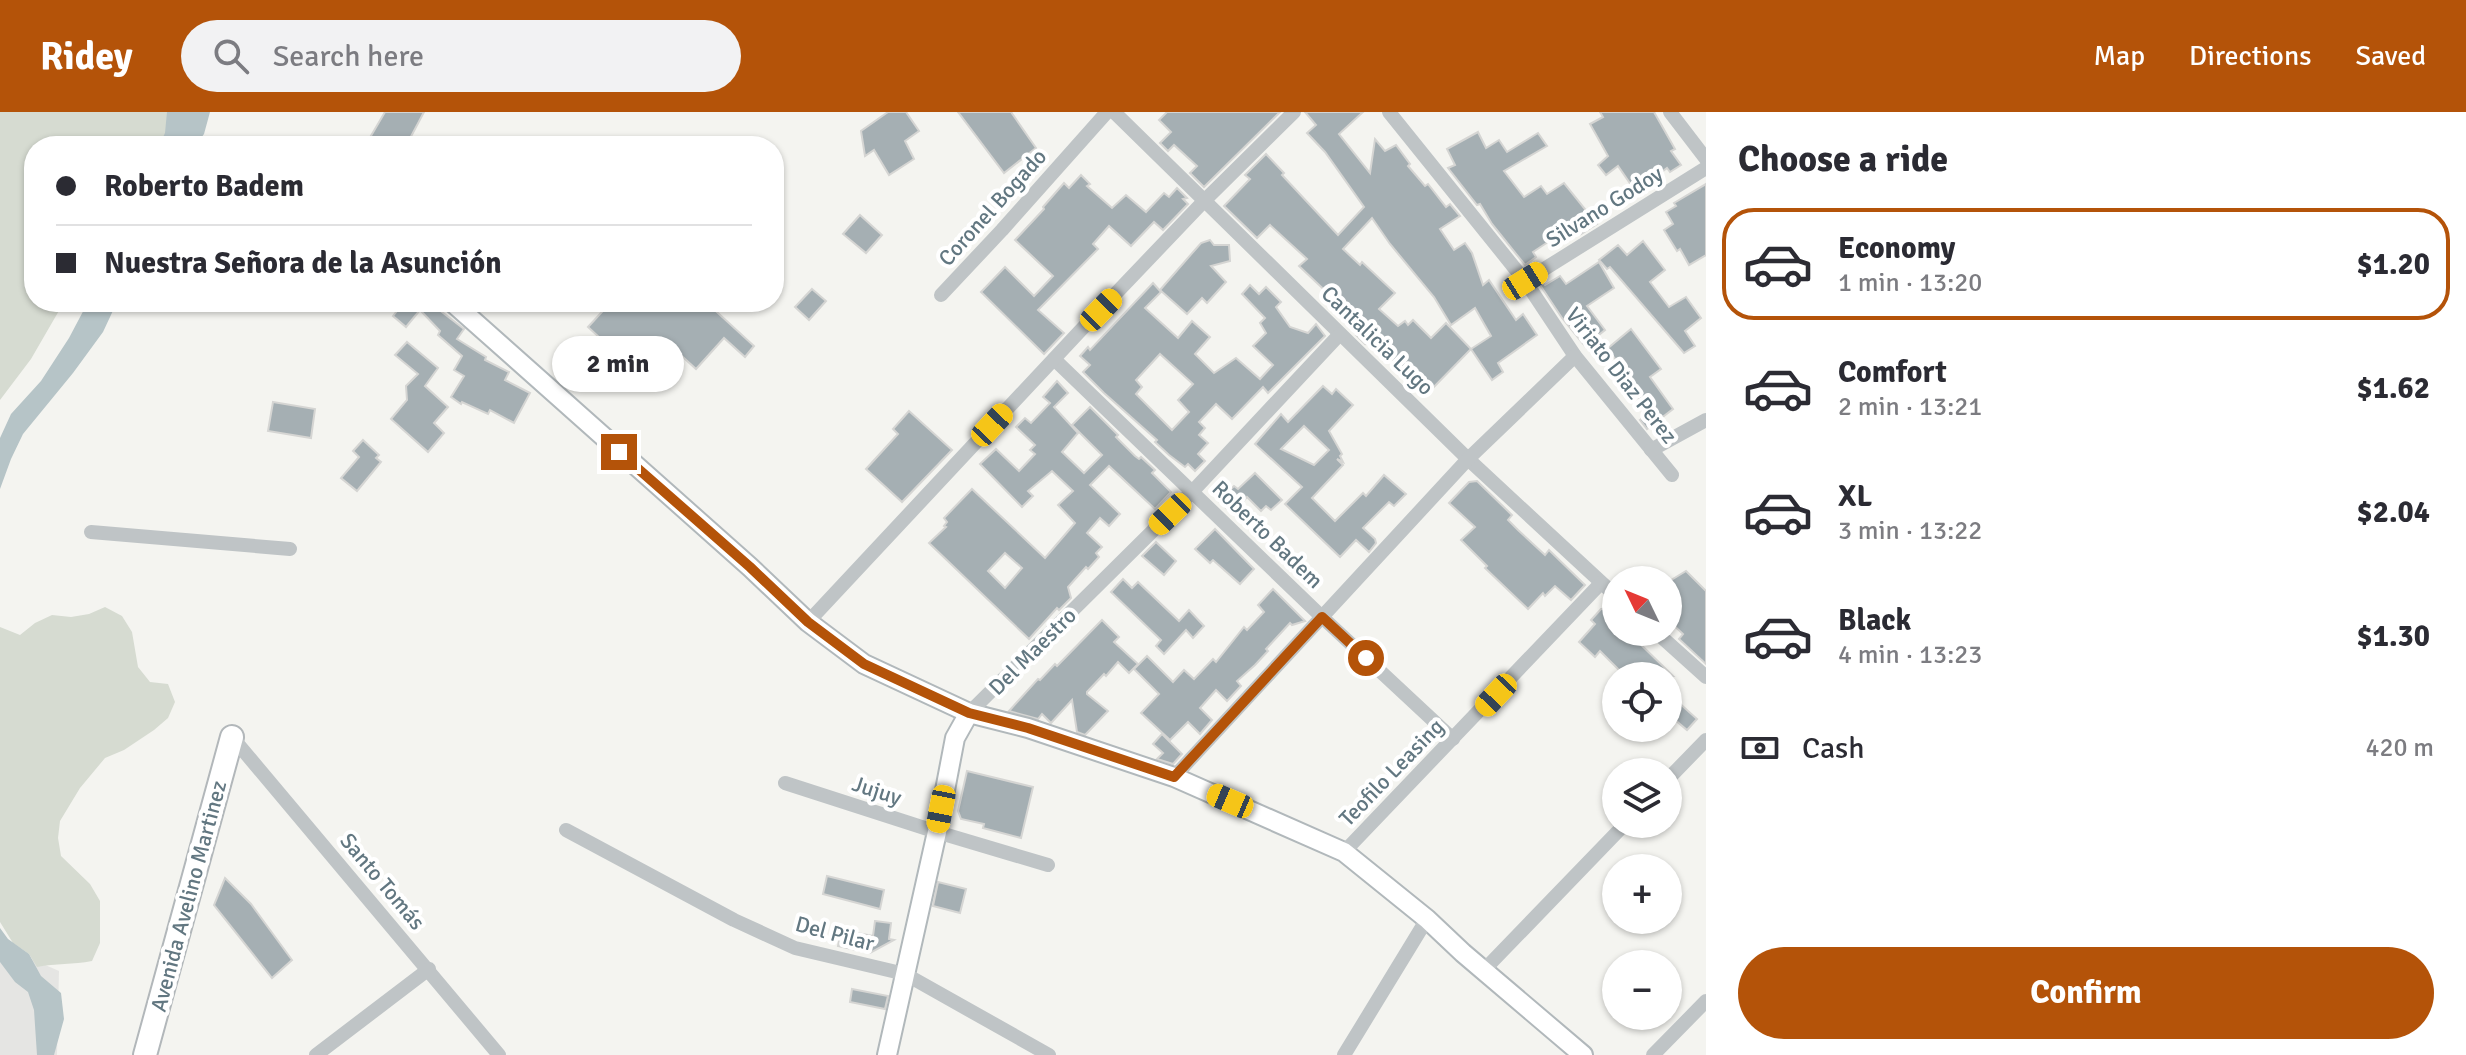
<!DOCTYPE html>
<meta charset="utf-8">
<style>
:root{--surface:#fff;--page:#f2f2f3;--text:#2b2b33;--muted:#7c7c81;--line:#e1e1e2;--accent:#b45309}
body{margin:0;font-family:Signika,sans-serif;background:var(--page);color:var(--text);height:100vh;display:flex;flex-direction:column;font-size:30px;white-space:nowrap}
*{box-sizing:border-box;margin:0}
p{font-size:26px;color:var(--muted)}
.icon{flex:none;width:44px;height:44px;fill:none;stroke:currentColor;stroke-width:2;stroke-linecap:round;stroke-linejoin:round}
.map{position:relative;flex:1;overflow:hidden}
.drawer{display:flex;flex-direction:column;background:var(--surface);width:760px}
.drawer>*{flex:none}
.guide{position:absolute;left:24px;top:24px;width:760px;height:176px;border-radius:32px;box-shadow:0 2px 6px #0004;display:grid;align-content:center;height:176px;padding:0 32px;background:var(--surface)}
.needle{width:52px;rotate:313deg}
.controls{position:absolute;left:1602px;top:454px;display:grid;gap:16px}
.controls a{display:grid;place-items:center;width:80px;height:80px;border-radius:50%;background:var(--surface);box-shadow:0 2px 6px #0004;font-size:40px}
.end{position:absolute;width:36px;height:36px;margin:-18px;border:10px solid #b45309;background:#fff;box-shadow:0 0 0 4px #fff}
.from{border-radius:50%}
.bubble{position:absolute;height:56px;border-radius:28px;background:var(--surface);box-shadow:0 2px 6px #0004;font-size:26px;font-weight:800;line-height:56px;text-align:center}
.car{position:absolute;width:24px;height:48px;margin:-24px -12px;border-radius:10px;box-shadow:0 0 6px 2px #0007;background:linear-gradient(#f5c518 24%,#345 0 40%,#f5c518 0 76%,#345 0 86%,#f5c518 0)}
.guide b{display:flex;align-items:center;gap:28px;height:76px;font-size:30px}
.guide b+b{border-top:2px solid var(--line)}
.guide i{width:20px;height:20px;background:var(--text)}
ul{padding:0;list-style:none}
li{display:flex;align-items:center;gap:24px;height:112px;margin:0 16px 12px;padding:0 16px;border:4px solid transparent;border-radius:32px}
li div{flex:1}
li b{display:block;font-size:30px}
li em{font-style:normal;font-weight:800}
li.on{border-color:var(--accent)}
li>.icon{width:72px;height:72px;stroke-width:1.5}
h2{padding:0 32px;font-size:36px;line-height:96px}
.pay{display:flex;align-items:center;gap:20px;height:88px;padding:0 32px;font-size:30px}
.pay p{margin-inline-start:auto}
.action{display:flex;gap:16px;margin-top:auto;padding:16px 32px}
.action a{flex:1;height:92px;border-radius:48px;background:var(--accent);color:#fff;font-size:32px;font-weight:800;line-height:92px;text-align:center}
header{display:flex;align-items:center;gap:48px;box-sizing:border-box;height:112px;padding:0 40px;background:var(--accent);color:#fff}
header strong{font-size:38px}
nav{display:flex;gap:44px;margin-inline-start:auto;font-size:28px}
.search{width:560px;height:72px;background:var(--page);display:flex;align-items:center;gap:20px;box-sizing:border-box;padding:0 28px;border-radius:44px;color:var(--muted);font-size:30px}
main{display:flex;flex:1;min-height:0}
.map>svg:first-child{display:block}
.built{fill:#e5e5e3}
.green{fill:#d6dbd1}
.water{fill:#b6c4c7}
.building{fill:#a5afb3;stroke:#d5d5d3;stroke-width:2;fill-rule:evenodd}
.lines{fill:none;stroke-linecap:round;stroke-linejoin:round}
.secondary-casing{stroke:#b1b8bb;stroke-width:22}
.primary-casing{stroke:#b2b7ba;stroke-width:26}
.street{stroke:#bfc4c6;stroke-width:14}
.secondary{stroke:#fff;stroke-width:18}
.primary{stroke:#fff;stroke-width:22}
.route{stroke:#b45309;stroke-width:10}
.labels{text-anchor:middle;stroke-width:8;stroke-linejoin:round;paint-order:stroke}
.street-label{font-size:22px;fill:#627781;stroke:#fff}
</style>
<header>
<strong>Ridey</strong>
<div class="search"><svg class="icon" aria-label="search" viewBox="0 0 24 24"><circle cx="10" cy="10" r="6"/><path d="M15 15l6 6"/></svg>Search here</div>
<nav><a>Map</a><a>Directions</a><a>Saved</a></nav>
</header>
<main>
<div class="map">
<svg width="1706" height="943" viewBox="0 0 1706 943">
<rect width="100%" height="100%" fill="#f4f4f0"/>
<polygon class="built" points="0,833 59,859 57,943 0,943"/>
<g class="green">
<polygon points="0,0 177,0 163,34 34,34 34,190 64,190 31,247 0,288"/>
<path d="M105 495 122 504 132 520 138 555 150 570 168 572 175 590 168 606 154 618 124 638 105 646 80 676 60 709 58 726 61 744 90 772 100 789V831L92 849C73 853 56 851 37 855L29 842 13 831 0 810V515L20 523 35 511 52 503 71 505 89 502Z"/>
</g>
<g class="water">
<polygon points="167,0 210,0 204,22 195,34 159,34 165,21"/>
<polygon points="88,190 117,190 103,220 73,261 23,322 11,347 0,377 0,326 11,302 41,269 69,226"/>
<polygon points="0,816 8,827 29,842 41,864 61,881 64,907 54,943 37,943 34,898 28,880 15,870 0,850"/>
</g>
<g class="building">
<polygon points="385,0 424,0 406,34 365,34"/>
<polygon points="888,0 906,0 919,19 905,29 914,47 889,63 874,38 865,44 861,19"/>
<polygon points="958,0 1011,0 1036,36 1004,61"/>
<polygon points="1167,0 1280,0 1204,75 1190,61 1197,54 1174,33 1168,39 1160,31 1171,20 1159,8"/>
<polygon points="1305,0 1363,0 1339,22 1370,61 1375,27 1385,39 1396,33 1410,52 1408,54 1425,74 1428,72 1446,95 1450,92 1460,104 1440,117 1454,138 1465,131 1472,141 1483,173 1489,168 1516,208 1523,202 1537,223 1498,251 1503,260 1492,268 1471,237 1491,224 1475,196 1451,213 1434,185 1390,132 1372,106 1343,137 1360,153 1362,150 1395,181 1379,197 1398,214 1405,209 1408,213 1413,208 1431,226 1446,211 1471,237 1425,284 1408,268 1411,265 1370,226 1365,232 1356,223 1361,216 1345,198 1342,202 1331,191 1334,187 1299,154 1307,147 1270,113 1257,126 1224,94 1250,67 1245,63 1266,42 1284,61 1282,63 1338,123 1364,95 1325,40 1307,21 1316,13"/>
<polygon points="1600,0 1654,0 1675,37 1671,39 1681,53 1670,60 1667,56 1636,80 1618,54 1606,63 1598,53 1608,44 1590,12 1603,5"/>
<polygon points="1478,20 1486,36 1499,28 1507,40 1538,21 1547,34 1504,59 1524,85 1541,74 1547,82 1564,71 1597,112 1581,122 1578,117 1559,132 1554,126 1533,140 1536,145 1525,153 1492,112 1480,92 1477,93 1448,56 1455,53 1447,37"/>
<polygon points="1081,63 1090,72 1087,74 1112,96 1126,83 1146,100 1164,81 1169,85 1177,76 1187,86 1183,87 1188,92 1163,118 1154,110 1131,134 1109,114 1093,132 1098,137 1038,198 1064,221 1044,242 981,180 1005,155 1034,184 1053,164 1015,128 1044,97 1043,95 1064,71 1069,76"/>
<polygon points="1706,72 1706,143 1689,153 1680,137 1677,139 1664,118 1673,112 1666,100 1676,94 1674,91"/>
<polygon points="860,103 882,123 866,141 843,122"/>
<polygon points="1210,128 1214,133 1229,133 1230,149 1211,154 1226,170 1207,191 1202,186 1187,202 1160,178 1201,131"/>
<polygon points="1643,129 1665,158 1650,170 1669,195 1686,185 1701,206 1685,219 1695,234 1684,241 1610,155 1607,157 1599,148 1618,133 1627,143"/>
<polygon points="1599,150 1614,176 1587,194 1605,218 1585,234 1562,206 1540,173 1543,171 1545,173 1560,164 1566,172"/>
<path d="M1153 171 1161 180 1145 196 1178 226 1192 209 1210 225 1195 242 1214 261 1236 246 1260 267 1273 253 1253 234 1266 221 1260 211 1265 206 1242 182 1250 173 1259 182 1266 175 1281 190 1276 195 1290 215 1308 221 1316 212 1325 224 1268 281 1263 275 1232 307 1216 292 1199 310 1205 316 1199 323 1208 331 1198 342 1205 349 1195 359 1188 352 1185 355 1169 343 1155 330 1157 328 1104 281 1083 260 1090 253 1080 244 1088 235 1090 238ZM1160 242 1193 272 1178 288 1189 300 1172 318 1136 282 1142 275 1136 268Z"/>
<polygon points="812,177 826,189 809,208 795,195"/>
<polygon points="404,190 411,190 418,196 412,190 429,190 464,217 457,227 486,245 485,248 509,260 505,268 530,281 514,311 490,298 488,302 462,290 461,292 451,285 464,264 454,258 462,244 438,223 440,219 420,198 406,215 393,204"/>
<polygon points="611,190 706,190 754,234 745,245 724,226 696,257 673,236 653,259 662,267 654,276 588,215"/>
<polygon points="1631,217 1661,257 1650,265 1673,297 1647,317 1640,308 1647,303 1645,298 1647,297 1632,277 1627,281 1610,262 1621,254 1607,237"/>
<polygon points="407,230 438,256 425,274 448,295 434,311 444,321 428,340 391,307 407,288 406,274 418,262 395,243"/>
<path d="M1057 269 1068 281 1054 295 1078 321 1062 340 1084 361 1102 343 1072 313 1090 295 1118 323 1116 325 1135 344 1139 347 1141 345 1155 358 1152 361 1171 380 1155 397 1109 354 1090 373 1120 402 1109 414 1100 406 1087 421 1102 435 1096 441 1099 445 1088 457 1086 455 1068 475 1071 486 1059 498 1057 496 1029 527 929 431 946 415 944 414 947 410 944 406 972 377 1045 446 1075 411 1058 393 1073 379 1052 359 1028 379 1033 384 1022 395 980 352 996 337 1019 359 1035 342 1030 338 1035 333 1016 315 1025 306 1031 311 1050 291 1043 285ZM1005 441 1022 456 1005 476 988 459Z"/>
<path d="M1323 274 1332 282 1336 277 1353 293 1329 319 1342 342 1340 344 1343 350 1337 347 1343 353 1312 386 1335 409 1363 381 1366 384 1384 363 1406 382 1394 394 1389 390 1363 416 1375 427 1376 431 1369 440 1356 428 1340 445 1285 392 1302 375 1255 332 1281 302 1288 310ZM1304 314 1329 338 1314 353 1281 337Z"/>
<polygon points="273,290 315,297 311,326 268,319"/>
<polygon points="909,299 952,338 902,390 866,357 898,322 893,317"/>
<polygon points="363,328 379,343 376,346 381,350 357,379 341,366 359,345 353,339"/>
<polygon points="1255,361 1282,388 1271,398 1266,394 1261,399 1247,385 1232,402 1219,389 1234,374 1238,377"/>
<polygon points="1477,369 1512,403 1508,408 1518,418 1545,443 1549,438 1585,473 1571,488 1555,474 1545,484 1543,481 1528,497 1485,456 1487,454 1461,428 1475,415 1449,391 1469,370"/>
<polygon points="1215,417 1254,457 1240,472 1213,448 1210,451 1195,437"/>
<polygon points="1156,430 1176,449 1164,463 1142,444"/>
<polygon points="1686,459 1706,479 1706,552 1679,527 1683,522 1668,508 1668,470"/>
<polygon points="1123,467 1132,476 1138,470 1179,509 1189,498 1204,514 1193,526 1186,518 1164,542 1156,534 1161,528 1111,480"/>
<polygon points="1273,477 1305,509 1292,513 1290,511 1266,537 1268,539 1255,553 1237,569 1241,574 1227,589 1216,578 1200,596 1212,608 1200,622 1188,610 1170,628 1141,601 1159,582 1134,557 1147,544 1173,570 1184,558 1194,567 1213,547 1216,550 1244,515 1247,518 1264,500 1258,493"/>
<polygon points="1601,497 1609,497 1616,503 1616,520 1628,520 1673,564 1625,564 1600,539 1595,545 1579,530 1595,512 1591,508"/>
<polygon points="1102,508 1119,525 1114,530 1138,552 1129,561 1118,550 1106,564 1104,562 1087,580 1087,582 1108,599 1085,623 1077,620 1072,588 1051,611 1042,602 1038,607 1009,599 1038,567 1040,568 1055,552 1057,554"/>
<polygon points="1668,581 1697,607 1687,618 1668,602"/>
<polygon points="1162,622 1182,642 1173,652 1157,647 1163,641 1153,632"/>
<polygon points="967,659 1033,675 1021,726 983,716 984,712 961,707 958,699"/>
<polygon points="827,764 884,778 880,797 823,782"/>
<polygon points="225,766 251,792 292,848 272,866 214,793"/>
<polygon points="938,770 966,777 960,801 933,794"/>
<polygon points="875,809 891,811 889,827 894,828 870,841 838,834 841,818 873,824"/>
<polygon points="852,877 888,884 885,897 850,890"/>
</g>
<g class="lines">
<g class="secondary-casing">
<g id="secondary">
<polyline points="452,190 750,455 808,510 864,552 969,601 1028,616 1174,665 1344,740 1427,807 1463,841 1583,943"/>
<polyline points="887,943 937,720 955,626 969,601"/>
</g>
</g>
<g class="primary-casing">
<polyline id="primary" points="145,943 232,625"/>
</g>
<g class="street">
<polyline points="1114,0 1468,347 1616,484"/>
<polyline points="1389,0 1525,169 1575,244 1672,363"/>
<polyline points="1670,0 1706,47"/>
<polyline points="1525,169 1706,56"/>
<polyline points="941,183 1002,118 1107,0"/>
<polyline points="1054,247 1322,505 1453,627"/>
<polyline points="1651,338 1706,308"/>
<polyline points="91,420 290,437"/>
<polyline points="808,510 1080,219 1204,89 1294,0"/>
<polyline points="1656,520 1706,565"/>
<polyline points="969,601 1192,380 1340,222"/>
<polyline points="232,625 499,943"/>
<polyline points="1174,665 1468,347 1575,244"/>
<polyline points="1668,667 1706,628"/>
<polyline points="785,671 937,720 1048,753"/>
<polyline points="566,718 734,808 795,836 905,862 1049,943"/>
<polyline points="1344,740 1601,471"/>
<polyline points="1484,858 1625,712"/>
<polyline points="316,943 429,857"/>
<polyline points="1344,943 1427,807"/>
<polyline points="1653,943 1706,889"/>
</g>
<use href="#secondary" class="secondary"/>
<use href="#primary" class="primary"/>
</g>
<g class="lines">
<polyline class="route" points="619,340 750,455 808,510 864,552 969,601 1028,616 1174,665 1322,505 1366,546"/>
</g>
<g class="labels">
<g class="street-label">
<text transform="translate(1604 94) rotate(-32)" y="8">Silvano Godoy</text>
<text transform="translate(992 95) rotate(-48)" y="8">Coronel Bogado</text>
<text transform="translate(1378 228) rotate(44)" y="8">Cantalicia Lugo</text>
<text transform="translate(1622 263) rotate(52)" y="8">Viriato Diaz Perez</text>
<text transform="translate(1268 422) rotate(44)" y="8">Roberto Badem</text>
<text transform="translate(1032 539) rotate(-45)" y="8">Del Maestro</text>
<text transform="translate(1391 660) rotate(-46)" y="8">Teofilo Leasing</text>
<text transform="translate(877 678) rotate(18)" y="8">Jujuy</text>
<text transform="translate(383 769) rotate(50)" y="8">Santo Tomás</text>
<text transform="translate(188 784) rotate(-75)" y="8">Avenida Avelino Martinez</text>
<text transform="translate(835 821) rotate(15)" y="8">Del Pilar</text>
</g>
</g>
</svg>
<div class="controls">
<a><svg class="needle" viewBox="-14 -14 28 28"><path d="M0-13l5 13h-10z" fill="#e53935"/><path d="M0 13l5-13h-10z" fill="#7c7c81"/></svg></a>
<a><svg class="icon" aria-label="locate" viewBox="0 0 24 24"><circle cx="12" cy="12" r="6"/><path d="M12 2v4M12 18v4M2 12h4M18 12h4"/></svg></a>
<a><svg class="icon" aria-label="layers" viewBox="0 0 24 24"><path d="M12 4l9 5-9 5-9-5zM3 14l9 5 9-5"/></svg></a>
<a>+</a>
<a>−</a>
</div>
<i class="end from" style="left:1366px;top:546px"></i>
<i class="end" style="left:619px;top:340px"></i>
<div class="bubble" style="left:552px;top:224px;width:132px">2 min</div>
<i class="car" style="left:1525px;top:169px;rotate:58deg"></i>
<i class="car" style="left:1101px;top:198px;rotate:44deg"></i>
<i class="car" style="left:992px;top:313px;rotate:43deg"></i>
<i class="car" style="left:1170px;top:402px;rotate:226deg"></i>
<i class="car" style="left:1496px;top:583px;rotate:223deg"></i>
<i class="car" style="left:1230px;top:689px;rotate:293deg"></i>
<i class="car" style="left:941px;top:697px;rotate:191deg"></i>
<div class="guide">
<b><i class="from"></i>Roberto Badem</b>
<b><i></i>Nuestra Señora de la Asunción</b>
</div>
</div>
<section class="drawer">
<h2>Choose a ride</h2>
<ul>
<li class="on"><svg class="icon" aria-label="car" viewBox="0 0 24 24"><path d="M5 17H2v-5l4-1 3-4h7l3 4 3 1v5h-3M9 17h6M6 11h13"/><circle cx="7" cy="17" r="2"/><circle cx="17" cy="17" r="2"/></svg><div><b>Economy</b><p>1 min · 13:20</p></div><em>$1.20</em></li>
<li><svg class="icon" aria-label="car" viewBox="0 0 24 24"><path d="M5 17H2v-5l4-1 3-4h7l3 4 3 1v5h-3M9 17h6M6 11h13"/><circle cx="7" cy="17" r="2"/><circle cx="17" cy="17" r="2"/></svg><div><b>Comfort</b><p>2 min · 13:21</p></div><em>$1.62</em></li>
<li><svg class="icon" aria-label="car" viewBox="0 0 24 24"><path d="M5 17H2v-5l4-1 3-4h7l3 4 3 1v5h-3M9 17h6M6 11h13"/><circle cx="7" cy="17" r="2"/><circle cx="17" cy="17" r="2"/></svg><div><b>XL</b><p>3 min · 13:22</p></div><em>$2.04</em></li>
<li><svg class="icon" aria-label="car" viewBox="0 0 24 24"><path d="M5 17H2v-5l4-1 3-4h7l3 4 3 1v5h-3M9 17h6M6 11h13"/><circle cx="7" cy="17" r="2"/><circle cx="17" cy="17" r="2"/></svg><div><b>Black</b><p>4 min · 13:23</p></div><em>$1.30</em></li>
</ul>
<div class="pay"><svg class="icon" aria-label="cash" viewBox="0 0 24 24"><path d="M3 7h18v10H3z"/><circle cx="12" cy="12" r="2"/></svg>Cash<p>420 m</p></div>
<div class="action"><a>Confirm</a></div>
</section>
</main>
